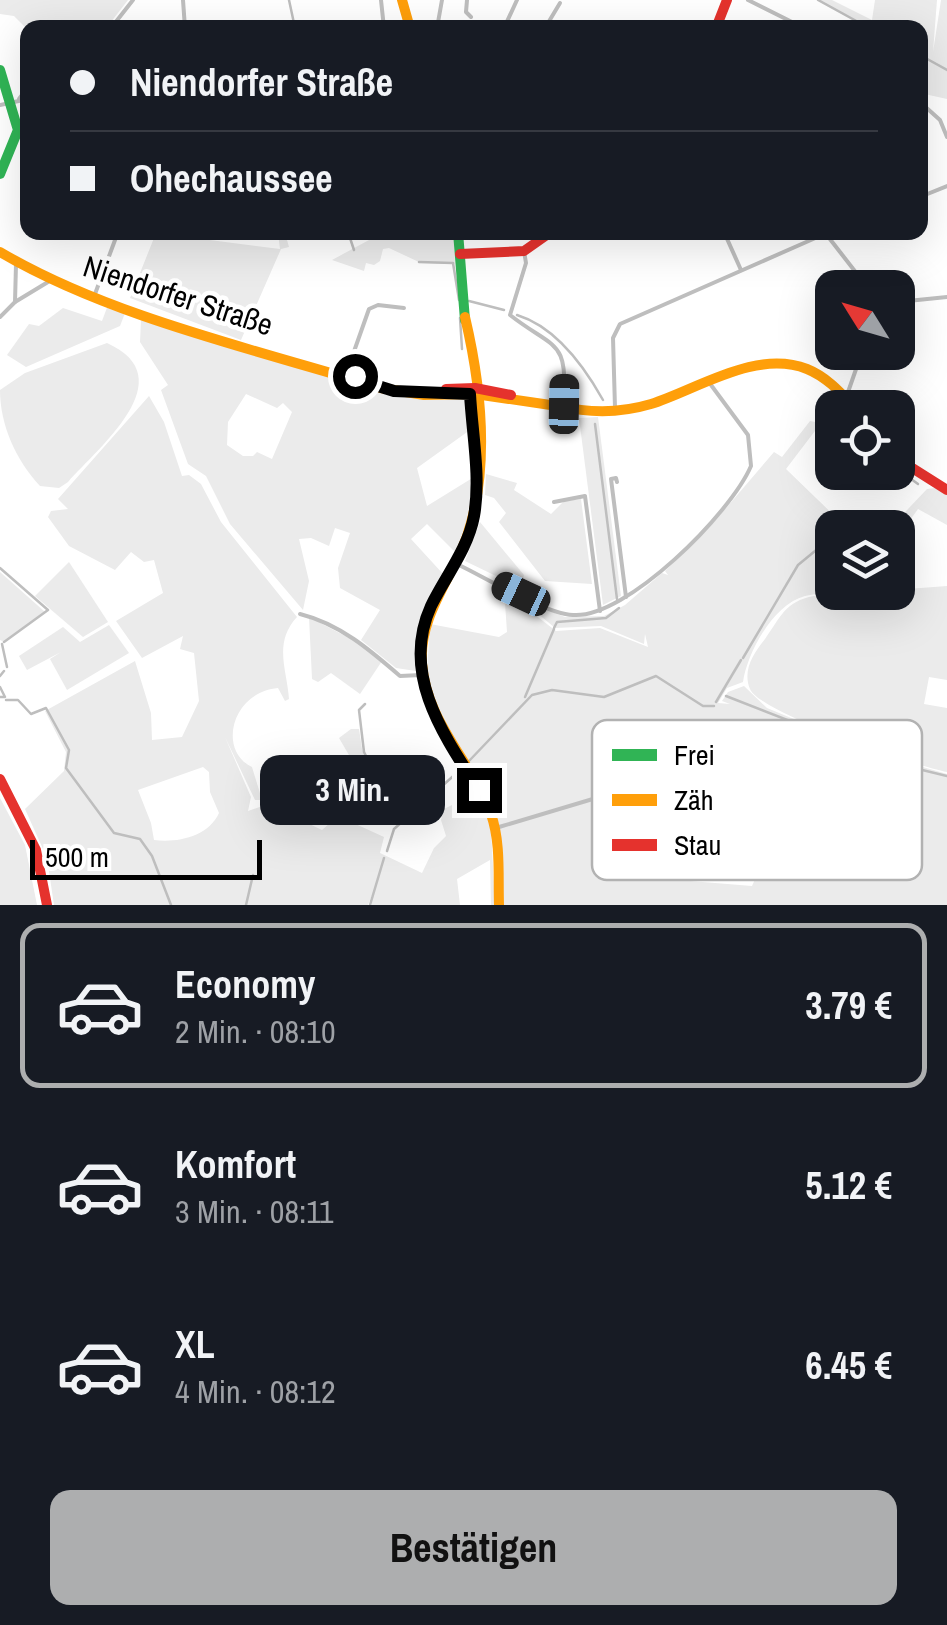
<!DOCTYPE html>
<html lang="de">
<meta charset="utf-8">
<style>
:root{--surface:#171b24;--page:#20242c;--text:#f1f3f6;--muted:#9ea1a6;--line:#363941;--accent:#adaeaf}
body{margin:0;font-family:"Archivo Narrow",sans-serif;background:var(--page);color:var(--text);height:100vh;display:flex;flex-direction:column;font-size:38px;white-space:nowrap}
*{box-sizing:border-box;margin:0}
p{font-size:32px;color:var(--muted)}
.icon{flex:none;width:55px;height:55px;fill:none;stroke:currentColor;stroke-width:2;stroke-linecap:round;stroke-linejoin:round}
.map{position:relative;height:905px;overflow:hidden}
.details{display:flex;flex-direction:column;background:var(--surface);flex:1}
.details>*{flex:none}
.banner{position:absolute;left:20px;top:20px;width:908px;height:220px;border-radius:20px;box-shadow:0 10px 40px #0002;display:grid;align-content:center;height:220px;padding:0 50px;background:var(--surface)}
.needle{width:65px;rotate:307deg}
.tools{position:absolute;left:815px;top:270px;display:grid;gap:20px}
.tools a{display:grid;place-items:center;width:100px;height:100px;border-radius:20px;background:var(--surface);box-shadow:0 10px 40px #0002;font-size:50px}
.scale{position:absolute;left:30px;bottom:25px;width:232px;box-sizing:border-box;padding-left:10px;border:5px solid #000;border-top:0;font-size:28px;line-height:35px;white-space:nowrap;color:#000;-webkit-text-stroke:8px #fff;paint-order:stroke}
.end{position:absolute;width:45px;height:45px;margin:-22px;border:12px solid #000;background:#fff;box-shadow:0 0 0 5px #fff}
.from{border-radius:50%}
.bubble{position:absolute;height:70px;border-radius:20px;background:var(--surface);box-shadow:0 10px 40px #0002;font-size:32px;font-weight:800;line-height:70px;text-align:center}
.car{position:absolute;width:30px;height:60px;margin:-30px -15px;border-radius:12px;box-shadow:0 0 8px 2px #0007;background:linear-gradient(#222 24%,#8ab4d8 0 40%,#222 0 76%,#8ab4d8 0 86%,#222 0)}
.banner b{display:flex;align-items:center;gap:35px;height:95px;font-size:38px}
.banner b+b{border-top:2px solid var(--line)}
.banner i{width:25px;height:25px;background:var(--text)}
ul{padding:18px 0 0;list-style:none}
li{display:flex;align-items:center;gap:30px;height:165px;margin:0 20px 15px;padding:0 30px;border:5px solid transparent;border-radius:20px}
li div{flex:1}
li b{display:block;font-size:38px}
li em{font-style:normal;font-weight:800}
li.active{border-color:var(--accent)}
li>.icon{width:90px;height:90px;stroke-width:1.5}
.action{display:flex;gap:20px;margin-top:auto;padding:20px 50px}
.action a{flex:1;height:115px;border-radius:20px;background:var(--accent);color:#111;font-size:40px;font-weight:800;line-height:115px;text-align:center}
.map>svg:first-child{display:block}
.green{fill:#ebebeb;fill-rule:evenodd}
.lines{fill:none;stroke-linecap:round;stroke-linejoin:round}
.stream{stroke:#bebebe;stroke-width:2.5}
.street{stroke:#bebebe;stroke-width:4}
.fast{stroke:#30b455;stroke-width:10}
.slow{stroke:#ff9f0a;stroke-width:10}
.jam{stroke:#e5322d;stroke-width:10}
.route{stroke:#000;stroke-width:12}
.labels{text-anchor:middle;stroke-width:9;stroke-linejoin:round;paint-order:stroke}
.street-label{font-size:30px;fill:#000;stroke:#fff}
.key{fill:#fff;stroke:#b2b2b2;stroke-width:2.5}
.key-label{font-size:28px;fill:#000}
</style>
<div class="map">
<svg width="947" height="905" viewBox="0 0 947 905">
<rect width="100%" height="100%" fill="#fff"/>
<g class="green">
<polygon points="0,0 128,0 107,27 27,29 14,16 0,14"/>
<polygon points="817,0 832,0 872,20 875,0 937,0 933,52 941,0 947,0 947,99 920,93 920,28 867,27"/>
<polygon points="156,233 280,249 278,233 285,233 289,247 281,249 241,340 130,298"/>
<polygon points="382,233 446,233 454,237 455,264 421,263 389,248 383,249 380,261 374,265 366,263 364,271 332,260"/>
<polygon points="108,305 125,313 120,326 26,367 7,355 29,324 39,326 63,308 102,321"/>
<path d="M141 320 388 395 463 399 466 402 470 430 417 468 427 506 474 477 466 524 455 552 427 524 411 539 444 575 426 610 416 671 396 668 361 640 380 610 340 588 338 568 350 533 335 528 329 546 311 538 299 539 309 581 303 610 230 524 206 476 188 464 161 390 168 385 140 342ZM246 394 277 408 283 403 292 412 272 459 257 452 253 456H243L227 445 228 422Z"/>
<path d="M107 343C185 378 99 447 68 482L59 488 40 486C16 460 0 425 0 390L25 373Z"/>
<path d="M149 396 164 422 182 476 189 475 201 484 221 522 297 617C273 643 287 670 289 699L285 701 278 688C232 692 217 750 252 767L262 800H255L225 737 251 797 248 811 268 804 322 830 338 816 384 837 380 853 422 873 434 848 446 836 441 820 444 809 452 805 453 818 466 809 484 806 491 829 495 905H491L490 860 457 879 460 905H371L375 888 368 905H54L47 858 25 809 64 771 66 752 45 711 135 661 151 713 152 740 182 737 199 701 194 653 180 649 183 636 142 658 116 621 163 593 154 560 144 562 131 552 115 570 69 546 48 517 51 511 68 509 58 499ZM203 767 209 772 210 792 219 813C208 837 177 843 154 840L151 823 138 790Z"/>
<polygon points="598,417 621,596 603,605 579,418"/>
<path d="M810 421 821 423 786 469 846 527 832 528V592L853 593C838 593 820 592 805 596 772 605 747 654 743 682L727 688 718 703 730 704 722 701 728 692 744 686 767 708 878 754 947 774V905H502L498 830 431 695 427 672 430 624 499 637 507 632 505 603 513 598 556 631 600 628 648 647 645 634 644 644 601 626 555 628 523 601 565 617 604 616 625 605 662 573 668 575 665 571 715 521 774 452 782 457ZM765 720 774 724 732 761 748 767 750 773 742 789 751 798 723 823 712 822 709 817 703 821 731 826 762 794 781 825 752 839 759 870 752 886 678 880 689 799 672 783 702 755 721 748 728 752Z"/>
<polygon points="486,474 517,483 514,490 551,514 564,501 581,499 592,584 545,581 499,522 506,513 494,498 485,495"/>
<polygon points="935,488 947,493 947,525 918,509 898,537 898,528 890,528 927,489"/>
<polygon points="480,522 524,575 521,588 465,561"/>
<polygon points="69,562 108,622 83,637 35,596"/>
<polygon points="0,572 45,612 4,642 0,640"/>
<path d="M947 586V680L929 677 924 704 947 708V772C915 766 760 713 750 689 742 670 754 653 765 639 780 618 785 601 814 596Z"/>
<polygon points="309,617 366,647 382,661 360,694 331,673 318,682 312,679"/>
<polygon points="109,625 129,653 67,690 50,659 61,652 27,670 19,656 63,627 80,642"/>
<polygon points="351,729 359,729 362,749 386,800 370,791 339,738"/>
<polygon points="0,798 25,845 37,905 0,905"/>
</g>
<g class="lines">
<g class="stream">
<polyline points="289,0 295,28"/>
<polyline points="818,0 869,28"/>
<polyline points="920,55 947,70"/>
<polyline points="348,232 354,250"/>
<polyline points="419,262 453,263 459,300"/>
<polyline points="469,301 504,310"/>
<path d="M517 315C556 327 584 366 603 400"/>
<polyline points="460,318 462,349"/>
<polyline points="595,424 617,599"/>
<polyline points="907,476 918,484"/>
<polyline points="0,568 48,610 4,642"/>
<polyline points="554,628 557,622 606,618 619,608"/>
<polyline points="2,644 7,667"/>
<polyline points="743,658 798,565 832,537"/>
<polyline points="0,676 4,671"/>
<polyline points="0,687 5,697 0,697"/>
<polyline points="726,696 859,748"/>
<polyline points="525,697 554,629"/>
<polyline points="6,700 18,700 31,714 46,708 69,750 66,768 114,833 140,839 152,856 171,905"/>
<polyline points="716,702 741,660"/>
<polyline points="365,704 359,710 364,752 400,823"/>
<polyline points="862,750 911,767"/>
<polyline points="469,761 532,695 552,690 604,697 656,676 703,706 714,706"/>
<polyline points="914,768 947,776"/>
<polyline points="387,851 394,829 460,770"/>
<polyline points="246,905 253,875"/>
<polyline points="370,905 384,858"/>
</g>
<g class="street">
<polyline points="183,0 185,28"/>
<polyline points="381,0 384,28"/>
<polyline points="467,0 466,12 471,17"/>
<polyline points="748,0 792,22"/>
<polyline points="111,28 133,0"/>
<polyline points="437,28 442,0"/>
<polyline points="504,28 517,0"/>
<polyline points="545,28 560,3"/>
<polyline points="19,99 28,87"/>
<polyline points="920,102 940,120 947,137"/>
<polyline points="0,105 28,99"/>
<polyline points="920,197 947,186"/>
<polyline points="28,203 24,210 28,211"/>
<polyline points="724,232 741,270"/>
<polyline points="826,234 868,288"/>
<path d="M524 251 526 263 510 315C556 351 568 337 564 407"/>
<polyline points="95,294 118,232"/>
<polyline points="15,302 16,264"/>
<polyline points="898,302 947,297"/>
<polyline points="0,317 15,302 48,282"/>
<polyline points="346,374 369,309 378,305 404,308"/>
<polyline points="847,395 862,352"/>
<polyline points="615,408 613,338 620,324 829,232"/>
<polyline points="617,482 616,478 611,479 626,597"/>
<polyline points="554,502 585,496 600,611"/>
<path d="M459 565C486 578 546 614 573 615 626 619 731 513 751 466L748 435 711 385"/>
<path d="M300 614C340 624 370 650 400 676L421 675"/>
<polyline points="499,827 663,778 690,798 682,858"/>
</g>
<g class="fast">
<polyline points="0,70 18,130 0,174"/>
<polyline points="458,232 465,320"/>
</g>
<g class="slow">
<polyline points="402,0 410,28"/>
<path d="M0 252C110 317 258 350 381 388L424 395 475 394 564 407"/>
<path d="M465 317C481 385 490 468 467 536 452 579 419 615 422 663 426 722 472 762 491 814 501 843 498 875 499 905"/>
<path d="M559 406C589 413 621 413 651 404 698 389 756 349 807 369 827 377 841 393 855 408"/>
</g>
<g class="jam">
<polyline points="716,28 727,0"/>
<polyline points="460,254 524,251 551,232"/>
<polyline points="446,389 475,388 511,395"/>
<polyline points="898,459 947,490"/>
<polyline points="0,779 36,850 47,905"/>
</g>
</g>
<g class="lines">
<path class="route" d="M355 376H346L394 391 470 394C472 433 481 477 474 516 468 549 445 577 431 606 400 674 444 736 479 790"/>
</g>
<g class="labels">
<g class="street-label">
<text transform="translate(178 296) rotate(18)" y="10">Niendorfer Straße</text>
</g>
</g>
<rect x="592" y="720" width="330" height="160" rx="15" class="key"/>
<rect x="612" y="749" width="45" height="12" fill="#30b455"/>
<rect x="612" y="794" width="45" height="12" fill="#ff9f0a"/>
<rect x="612" y="839" width="45" height="12" fill="#e5322d"/>
<g class="key-label">
<text x="674" y="765">Frei</text>
<text x="674" y="810">Zäh</text>
<text x="674" y="855">Stau</text>
</g>
</svg>
<div class="tools">
<a><svg class="needle" viewBox="-14 -14 28 28"><path d="M0-13l5 13h-10z" fill="#e53935"/><path d="M0 13l5-13h-10z" fill="#9ea1a6"/></svg></a>
<a><svg class="icon" aria-label="locate" viewBox="0 0 24 24"><circle cx="12" cy="12" r="6"/><path d="M12 2v4M12 18v4M2 12h4M18 12h4"/></svg></a>
<a><svg class="icon" aria-label="layers" viewBox="0 0 24 24"><path d="M12 4l9 5-9 5-9-5zM3 14l9 5 9-5"/></svg></a>
</div>
<div class="scale">500 m</div>
<i class="end from" style="left:355px;top:376px"></i>
<i class="end" style="left:479px;top:790px"></i>
<div class="bubble" style="left:260px;top:755px;width:185px">3 Min.</div>
<i class="car" style="left:564px;top:404px;rotate:1deg"></i>
<i class="car" style="left:521px;top:594px;rotate:295deg"></i>
<div class="banner">
<b><i class="from"></i>Niendorfer Straße</b>
<b><i></i>Ohechaussee</b>
</div>
</div>
<section class="details">
<ul>
<li class="active"><svg class="icon" aria-label="car" viewBox="0 0 24 24"><path d="M5 17H2v-5l4-1 3-4h7l3 4 3 1v5h-3M9 17h6M6 11h13"/><circle cx="7" cy="17" r="2"/><circle cx="17" cy="17" r="2"/></svg><div><b>Economy</b><p>2 Min. · 08:10</p></div><em>3.79 €</em></li>
<li><svg class="icon" aria-label="car" viewBox="0 0 24 24"><path d="M5 17H2v-5l4-1 3-4h7l3 4 3 1v5h-3M9 17h6M6 11h13"/><circle cx="7" cy="17" r="2"/><circle cx="17" cy="17" r="2"/></svg><div><b>Komfort</b><p>3 Min. · 08:11</p></div><em>5.12 €</em></li>
<li><svg class="icon" aria-label="car" viewBox="0 0 24 24"><path d="M5 17H2v-5l4-1 3-4h7l3 4 3 1v5h-3M9 17h6M6 11h13"/><circle cx="7" cy="17" r="2"/><circle cx="17" cy="17" r="2"/></svg><div><b>XL</b><p>4 Min. · 08:12</p></div><em>6.45 €</em></li>
</ul>
<div class="action"><a>Bestätigen</a></div>
</section>
